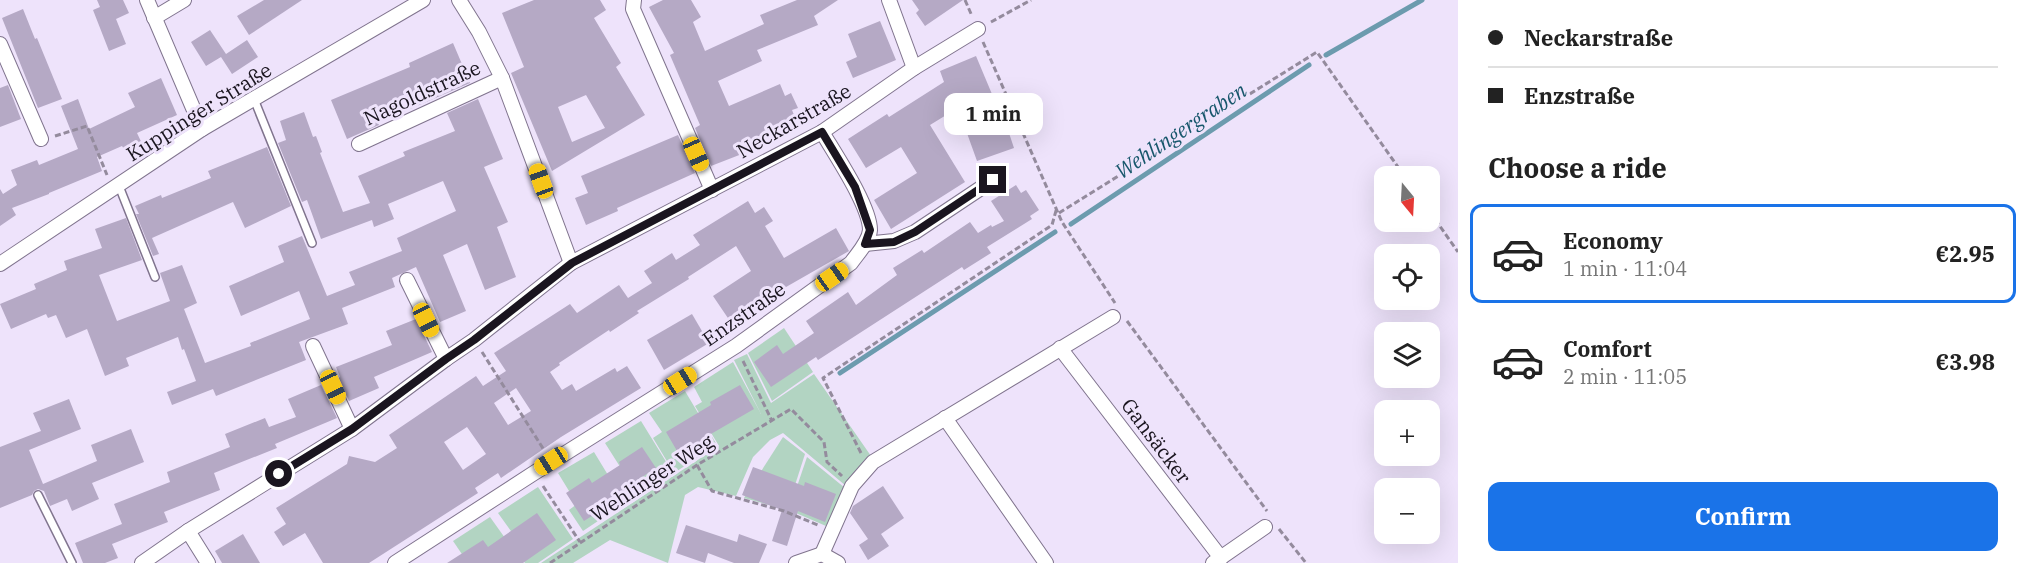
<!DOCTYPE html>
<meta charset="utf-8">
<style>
:root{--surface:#fff;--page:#f6f6f6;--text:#222;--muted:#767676;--line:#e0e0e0;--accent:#1a73e8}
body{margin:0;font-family:"IBM Plex Serif",serif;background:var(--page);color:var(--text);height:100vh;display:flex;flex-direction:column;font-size:22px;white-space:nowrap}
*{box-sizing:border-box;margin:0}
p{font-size:20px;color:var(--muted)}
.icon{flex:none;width:33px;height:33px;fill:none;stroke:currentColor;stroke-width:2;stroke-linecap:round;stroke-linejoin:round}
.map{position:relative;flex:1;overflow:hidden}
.panel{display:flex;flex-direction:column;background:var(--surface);width:570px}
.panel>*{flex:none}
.top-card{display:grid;align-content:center;height:132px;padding:0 30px;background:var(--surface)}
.needle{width:39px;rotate:162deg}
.tools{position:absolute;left:1374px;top:166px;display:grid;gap:12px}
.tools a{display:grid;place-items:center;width:66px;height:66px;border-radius:12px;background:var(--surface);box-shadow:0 6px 24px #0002;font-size:30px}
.end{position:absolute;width:27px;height:27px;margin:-14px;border:8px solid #1a151f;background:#fff;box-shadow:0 0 0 3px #fff}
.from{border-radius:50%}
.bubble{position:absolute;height:42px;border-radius:12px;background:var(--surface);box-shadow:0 6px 24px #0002;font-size:20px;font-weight:800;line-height:42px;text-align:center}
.car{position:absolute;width:18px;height:36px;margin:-18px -9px;border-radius:8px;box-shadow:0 0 4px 2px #0007;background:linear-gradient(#f5c518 24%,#345 0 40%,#f5c518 0 76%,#345 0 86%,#f5c518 0)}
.top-card b{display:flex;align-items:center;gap:21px;height:57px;font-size:22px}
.top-card b+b{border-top:2px solid var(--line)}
.top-card i{width:15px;height:15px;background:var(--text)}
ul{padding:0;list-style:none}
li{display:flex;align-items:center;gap:18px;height:99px;margin:0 12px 9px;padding:0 18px;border:3px solid transparent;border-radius:12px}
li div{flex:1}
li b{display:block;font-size:22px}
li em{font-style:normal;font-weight:800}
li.selected{border-color:var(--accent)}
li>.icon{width:54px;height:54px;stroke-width:1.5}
h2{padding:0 30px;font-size:27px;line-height:72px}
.button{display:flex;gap:12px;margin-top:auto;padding:12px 30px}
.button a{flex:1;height:69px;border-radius:12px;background:var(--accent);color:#fff;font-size:24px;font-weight:800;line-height:69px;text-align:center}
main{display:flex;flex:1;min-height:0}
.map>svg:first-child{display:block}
.green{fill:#b2d4c2}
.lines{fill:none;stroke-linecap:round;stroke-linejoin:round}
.stream{stroke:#6c9bae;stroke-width:5}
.building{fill:#b5a9c5;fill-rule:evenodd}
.service-casing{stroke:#80748e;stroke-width:10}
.minor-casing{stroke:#80748e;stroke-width:16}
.path{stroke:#948b9d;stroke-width:3;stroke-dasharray:6 3;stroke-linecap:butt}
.service{stroke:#fff;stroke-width:7}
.minor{stroke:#fff;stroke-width:14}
.route{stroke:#1a151f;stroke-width:8}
.labels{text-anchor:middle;stroke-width:6;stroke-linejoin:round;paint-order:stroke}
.street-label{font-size:20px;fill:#1a151f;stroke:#eee3fb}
.water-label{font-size:21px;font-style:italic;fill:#18576c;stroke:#eee3fb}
</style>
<main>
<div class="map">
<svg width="1458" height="563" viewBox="0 0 1458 563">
<rect width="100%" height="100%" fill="#eee3fb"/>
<g class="green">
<polygon points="784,328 813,372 772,401 748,353"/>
<polygon points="747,354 771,403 814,374 871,456 846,486 783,433 770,440 753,457 736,496 698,487 685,495 668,563 610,540 573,563 541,563 719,446 695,406 702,402 694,387 733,362 761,414 734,360"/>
<polygon points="685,391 717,445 674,473 653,438 662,432 649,413"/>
<polygon points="641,421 673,473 628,502 614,480 624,473 605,443"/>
<polygon points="783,437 805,454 787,510 744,498"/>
<polygon points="594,452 625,503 583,531 569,510 577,504 558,473"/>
<polygon points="807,457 845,488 826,526 789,510"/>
<polygon points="538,487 573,539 538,563 525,563 516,551 521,545 498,513"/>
<polygon points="490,517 523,563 468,563 453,541"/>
</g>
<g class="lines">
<g class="stream">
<polyline points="1326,55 1422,0"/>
<polyline points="1071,224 1309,65"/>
<polyline points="840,373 1055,232"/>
</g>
</g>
<g class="building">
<polygon points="97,0 123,0 129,13 116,19 126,44 109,51 93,10 100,7"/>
<polygon points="264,0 302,0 249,35 237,16"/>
<path d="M534 0H600L606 10 594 18 621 63 616 67 645 115 552 171 511 73 524 67 502 13ZM586 95 605 128 572 142 558 107Z"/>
<polygon points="663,0 691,0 701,17 693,22 705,51 764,24 760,15 797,0 838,0 814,16 818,25 757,50 762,61 718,81 729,106 780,84 785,96 791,93 798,108 792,110 796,120 743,143 747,152 711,166 695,128 700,125 670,55 674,53 649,7"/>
<polygon points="912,0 963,0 925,26 916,13 919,10"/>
<polygon points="23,9 35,39 37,38 62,99 38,108 2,18"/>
<polygon points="880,21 896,60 853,78 846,62 857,57 848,34"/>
<polygon points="210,30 226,54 247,40 258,57 232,74 221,57 206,66 191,42"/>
<polygon points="453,43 470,83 378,123 379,125 347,139 331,100 410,67 409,63"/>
<polygon points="976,56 1002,118 1004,118 1014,148 977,161 959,111 957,112 956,109 930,125 965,182 891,229 874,200 917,173 901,147 866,168 848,139 887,114 889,117 944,82 940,71"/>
<polygon points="161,78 177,115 137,133 146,152 130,158 122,146 97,157 102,171 49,193 49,194 12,208 16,215 0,226 0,189 3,194 17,185 11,170 37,160 39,165 78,149 61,106 78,99 89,129 135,107 128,93"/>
<polygon points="8,85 21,119 0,127 0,88"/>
<polygon points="478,99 503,159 484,167 508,222 497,227 516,277 485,290 467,244 443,255 466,311 440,322 416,267 392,278 395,287 342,308 348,324 299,342 306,360 216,396 213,389 172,405 167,392 196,381 184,349 182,350 178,337 126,358 129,366 105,376 87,329 66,338 56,315 48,318 46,314 11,329 0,304 36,289 34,284 67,270 64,261 102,248 95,229 126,218 142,260 99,275 117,321 170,301 160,273 182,265 197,303 184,309 205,363 251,346 250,343 310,319 299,291 241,316 229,286 284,262 278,246 302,236 327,296 355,285 349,272 402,251 397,238 456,211 443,181 388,204 394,219 374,227 372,220 321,239 307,200 302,202 278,143 286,140 280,121 304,112 313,137 316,136 322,152 320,153 343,212 370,203 358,176 405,156 403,152 455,131 447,113"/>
<polygon points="678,135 695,173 617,208 618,211 586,225 575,198 588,193 581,176"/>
<polygon points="267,147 291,206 245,228 233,202 152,238 159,254 153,256 136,214 139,214 135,206 161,195 162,198 211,178 208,171"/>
<polygon points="1016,185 1021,193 1026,190 1039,210 1030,216 1032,219 987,247 991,253 964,270 962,267 818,360 816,357 771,387 754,362 777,345 783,354 814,333 806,321 848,292 856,305 897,275 893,268 922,250 924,253 970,222 978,233 991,225 992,227 1004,221 991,201"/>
<path d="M748 201 755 213 764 207 773 221 765 226 784 258 836 228 849 251 753 306 756 311 734 327 713 296 751 271 736 246 688 277 689 279 637 311 639 313 610 332 609 330 559 363 560 365 550 372 562 390 572 384 576 391 615 368 617 372 627 366 641 388 561 437 501 478 498 473 475 488 478 493 369 563H323L305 533 283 546 274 532 286 524 276 508 347 464 349 456 375 462 397 448 389 435 476 376 483 386 506 371 494 353 570 304 577 313 619 285 628 298 652 283 644 271 672 253 676 260 700 245 693 235ZM516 388 531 411 508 425 494 403ZM467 427 486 454 463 470 444 442Z"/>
<polygon points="692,314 709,343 664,370 647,340"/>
<polygon points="416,319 432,352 374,377 379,388 349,401 338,378 340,377 336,367 392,345 386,331"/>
<polygon points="321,385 337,418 275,444 277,448 214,473 220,490 164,512 168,522 112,544 118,558 105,563 83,563 75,543 122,524 114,504 170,482 167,472 230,447 225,434 265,418 269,427 296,417 288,399"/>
<polygon points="740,385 754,409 704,438 705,441 680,456 666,432 711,405 710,402"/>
<polygon points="69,399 81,429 29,450 43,484 97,461 91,445 131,429 144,462 92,483 99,499 72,511 67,499 50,506 44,491 38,489 34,491 32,495 0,508 0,447 41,431 33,413"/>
<polygon points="642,447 656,468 628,486 631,489 616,498 617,500 584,521 566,493 589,478 592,483 620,465 619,462"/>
<polygon points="753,467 804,486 805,482 836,494 825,522 798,511 787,546 772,541 782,510 742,495"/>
<polygon points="883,486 904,518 881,534 889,546 868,560 859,545 868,539 850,513 853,506"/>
<polygon points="537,513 556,540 523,563 447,563 483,540 488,547"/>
<polygon points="686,525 737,542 739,534 767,544 759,563 734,563 708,553 705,563 676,553"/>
<polygon points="243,534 260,563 222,563 215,551"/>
</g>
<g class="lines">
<g class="service-casing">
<g id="service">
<polyline points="254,99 312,243"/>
<polyline points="119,186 155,277"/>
<polyline points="38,495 72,563"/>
</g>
</g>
<g class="minor-casing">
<g id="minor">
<polyline points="147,0 202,129"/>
<polyline points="459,0 479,32 502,78 571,263"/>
<polyline points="634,0 633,9 712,190"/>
<polyline points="889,0 914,68"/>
<polyline points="154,18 184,0"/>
<polyline points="0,44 41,139"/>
<polyline points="359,144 502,78"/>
<polyline points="865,244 894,241 915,232 993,180"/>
<polyline points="0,264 202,129 423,0"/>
<polyline points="407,280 446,359"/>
<polyline points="313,346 352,429"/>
<polyline points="1060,348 1221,558"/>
<polyline points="945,418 1046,563"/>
<polyline points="188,531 208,563"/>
<polyline points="822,554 852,486 873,462 1113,317"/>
<polyline points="142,563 188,531 352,429 446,359 474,340 571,263 822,132 914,68 978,29"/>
<path d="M395 563 534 473 736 346 851 263C858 253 869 242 870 230 870 206 835 154 822 132"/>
<polyline points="796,563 822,554 838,563"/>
<polyline points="1213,563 1265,527"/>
</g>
</g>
<g class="path">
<polyline points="965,0 972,16"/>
<polyline points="991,22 1031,0"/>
<polyline points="983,42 1062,222 1115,303"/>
<polyline points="55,136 87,126 107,175"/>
<polyline points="1430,212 1458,252"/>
<polyline points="1059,213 1317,52 1405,177"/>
<polyline points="1127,321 1267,511"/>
<polyline points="482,352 544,450"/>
<polyline points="743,361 772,421"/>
<polyline points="861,453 823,378 1052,225 1057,207"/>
<polyline points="697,465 712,491 784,511 820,526"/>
<polyline points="543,486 580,542"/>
<polyline points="1279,529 1306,563"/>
<polyline points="550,563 697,465 791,409 824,442 827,462 842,476"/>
</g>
<use href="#service" class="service"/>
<use href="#minor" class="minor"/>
</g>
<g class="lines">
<polyline class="route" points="279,474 352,429 446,359 474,340 572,263 822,132 855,187 870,230 865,244 894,242 915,232 993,180"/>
</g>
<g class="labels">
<g class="street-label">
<text transform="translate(422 93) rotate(-25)" y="7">Nagoldstraße</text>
<text transform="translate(199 112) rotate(-32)" y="7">Kuppinger Straße</text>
<text transform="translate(794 121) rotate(-30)" y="7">Neckarstraße</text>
<text transform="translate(744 314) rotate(-35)" y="7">Enzstraße</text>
<text transform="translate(1156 441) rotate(53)" y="7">Gansäcker</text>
<text transform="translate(652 478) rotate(-33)" y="7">Wehlinger Weg</text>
</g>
<g class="water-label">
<text transform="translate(1181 131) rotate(-34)" y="7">Wehlingergraben</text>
</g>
</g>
</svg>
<div class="tools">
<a><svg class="needle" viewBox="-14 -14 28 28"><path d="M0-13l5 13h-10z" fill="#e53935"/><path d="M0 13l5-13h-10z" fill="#767676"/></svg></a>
<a><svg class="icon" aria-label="locate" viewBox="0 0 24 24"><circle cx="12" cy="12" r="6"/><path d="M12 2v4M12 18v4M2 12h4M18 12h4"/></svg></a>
<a><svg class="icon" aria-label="layers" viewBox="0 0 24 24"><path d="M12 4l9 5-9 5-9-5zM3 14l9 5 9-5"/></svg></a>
<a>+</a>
<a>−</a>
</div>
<i class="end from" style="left:279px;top:474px"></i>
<i class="end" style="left:993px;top:180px"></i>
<div class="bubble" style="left:944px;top:93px;width:99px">1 min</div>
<i class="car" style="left:696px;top:154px;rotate:156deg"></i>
<i class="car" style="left:541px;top:181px;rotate:340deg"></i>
<i class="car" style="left:832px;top:277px;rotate:55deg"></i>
<i class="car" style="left:426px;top:320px;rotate:154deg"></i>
<i class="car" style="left:680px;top:381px;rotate:58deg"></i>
<i class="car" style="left:333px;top:387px;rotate:155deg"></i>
<i class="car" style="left:551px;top:461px;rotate:238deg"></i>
</div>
<section class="panel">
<div class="top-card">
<b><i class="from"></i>Neckarstraße</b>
<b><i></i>Enzstraße</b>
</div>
<h2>Choose a ride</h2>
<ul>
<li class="selected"><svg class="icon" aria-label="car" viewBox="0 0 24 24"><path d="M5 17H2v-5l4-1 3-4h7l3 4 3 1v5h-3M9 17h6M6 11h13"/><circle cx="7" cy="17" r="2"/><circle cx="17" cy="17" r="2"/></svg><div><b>Economy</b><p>1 min · 11:04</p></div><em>€2.95</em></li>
<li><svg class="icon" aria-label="car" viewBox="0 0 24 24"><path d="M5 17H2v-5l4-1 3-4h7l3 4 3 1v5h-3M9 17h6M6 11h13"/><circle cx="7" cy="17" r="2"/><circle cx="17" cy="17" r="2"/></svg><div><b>Comfort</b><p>2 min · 11:05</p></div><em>€3.98</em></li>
</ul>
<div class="button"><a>Confirm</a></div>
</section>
</main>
